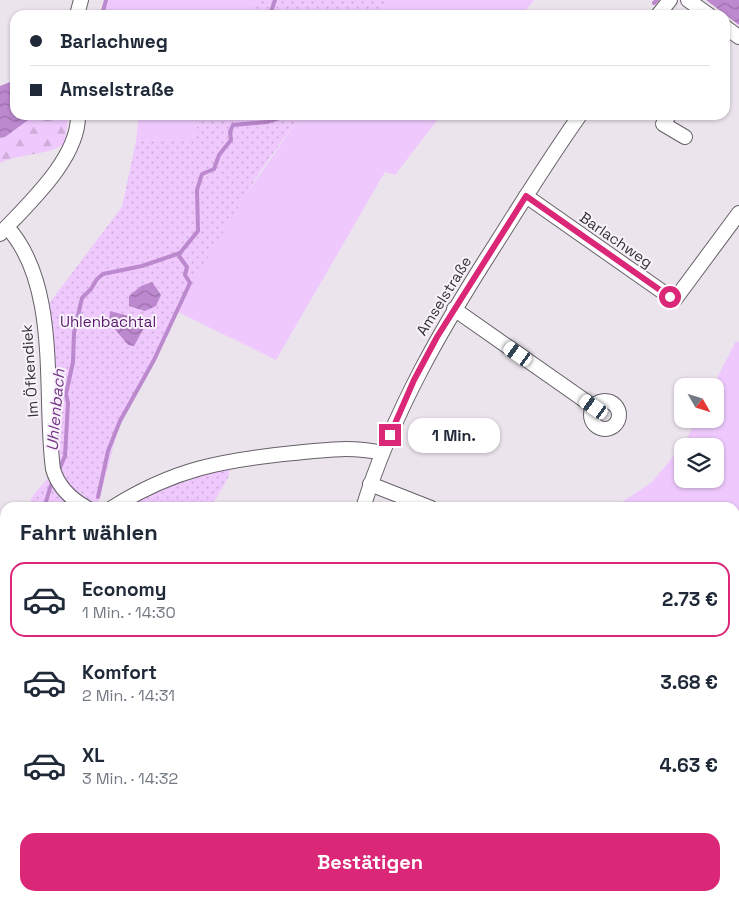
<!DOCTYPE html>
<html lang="de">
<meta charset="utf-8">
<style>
:root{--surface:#fff;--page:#f6f6f7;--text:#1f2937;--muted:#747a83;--line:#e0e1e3;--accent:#db2777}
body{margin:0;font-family:"Space Grotesk",sans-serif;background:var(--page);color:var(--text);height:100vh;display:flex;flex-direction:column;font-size:19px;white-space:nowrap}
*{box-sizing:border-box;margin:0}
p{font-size:16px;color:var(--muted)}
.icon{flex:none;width:28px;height:28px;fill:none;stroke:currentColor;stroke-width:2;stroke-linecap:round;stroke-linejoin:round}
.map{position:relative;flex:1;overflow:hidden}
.sheet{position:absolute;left:0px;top:502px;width:740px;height:399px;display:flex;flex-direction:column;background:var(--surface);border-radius:15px 15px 0 0;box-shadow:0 1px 4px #0004}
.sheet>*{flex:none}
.top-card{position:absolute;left:10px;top:10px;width:720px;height:110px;border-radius:15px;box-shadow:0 1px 4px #0004;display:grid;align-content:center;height:110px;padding:0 20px;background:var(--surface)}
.needle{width:32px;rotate:129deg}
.buttons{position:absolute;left:674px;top:378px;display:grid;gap:10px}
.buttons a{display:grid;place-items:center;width:50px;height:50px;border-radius:10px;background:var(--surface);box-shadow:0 1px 4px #0004;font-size:25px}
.end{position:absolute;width:22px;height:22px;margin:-11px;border:6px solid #db2777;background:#fff;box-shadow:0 0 0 2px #fff}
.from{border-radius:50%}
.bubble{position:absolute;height:35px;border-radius:15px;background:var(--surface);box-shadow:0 1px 4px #0004;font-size:16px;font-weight:700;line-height:35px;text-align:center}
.car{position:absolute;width:15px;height:30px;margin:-15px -8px;border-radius:6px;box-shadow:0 0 4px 1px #0007;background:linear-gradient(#fff 24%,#345 0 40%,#fff 0 76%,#345 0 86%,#fff 0)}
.top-card b{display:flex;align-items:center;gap:18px;height:48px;font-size:19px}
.top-card b+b{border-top:1px solid var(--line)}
.top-card i{width:12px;height:12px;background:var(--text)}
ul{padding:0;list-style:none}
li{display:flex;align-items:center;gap:15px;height:75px;margin:0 10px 8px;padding:0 10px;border:2px solid transparent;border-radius:15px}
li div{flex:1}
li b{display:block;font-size:19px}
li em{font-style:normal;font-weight:700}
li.selected{border-color:var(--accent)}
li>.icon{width:45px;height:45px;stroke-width:1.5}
h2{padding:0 20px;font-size:22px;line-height:60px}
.action{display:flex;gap:10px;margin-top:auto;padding:10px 20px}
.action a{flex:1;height:58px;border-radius:15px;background:var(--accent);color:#fff;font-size:20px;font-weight:700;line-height:58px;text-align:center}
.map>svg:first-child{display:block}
.green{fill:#efc9fd}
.forest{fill:url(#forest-firs)}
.park{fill:url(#park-dots)}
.water{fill:url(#water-waves)}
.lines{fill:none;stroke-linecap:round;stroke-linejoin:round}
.stream{stroke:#bc88ce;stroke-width:4}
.minor-casing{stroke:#656067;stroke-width:16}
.minor{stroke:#fff;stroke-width:14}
.route{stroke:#db2777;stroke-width:6}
.labels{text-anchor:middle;stroke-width:4;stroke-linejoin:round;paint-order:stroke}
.street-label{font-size:15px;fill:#343235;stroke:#f8f2fa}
.park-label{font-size:15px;fill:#58166b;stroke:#f8f2fa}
.water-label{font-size:16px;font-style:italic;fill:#753589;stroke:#f8f2fa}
</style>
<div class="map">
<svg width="739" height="901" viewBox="0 0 739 901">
<defs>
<pattern id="forest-firs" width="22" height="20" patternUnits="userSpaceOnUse" patternTransform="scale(1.25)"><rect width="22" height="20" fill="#efc9fd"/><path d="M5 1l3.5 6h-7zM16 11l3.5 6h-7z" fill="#ceadd9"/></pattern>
<pattern id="park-dots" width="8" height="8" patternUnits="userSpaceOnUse" patternTransform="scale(1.25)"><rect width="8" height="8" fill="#efc9fd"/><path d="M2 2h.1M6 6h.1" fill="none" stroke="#ceadd9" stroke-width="1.8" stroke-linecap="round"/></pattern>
<pattern id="water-waves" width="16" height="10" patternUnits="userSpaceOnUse" patternTransform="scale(1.25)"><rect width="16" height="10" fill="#bc88ce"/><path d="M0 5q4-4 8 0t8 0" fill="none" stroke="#9a70a8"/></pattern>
</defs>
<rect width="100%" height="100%" fill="#ebe4ed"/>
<g class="green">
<polygon points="108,0 257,0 248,15 104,15"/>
<polygon points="304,0 534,0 522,15 285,15"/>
<polygon points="139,115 202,115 192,139 136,141"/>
<polygon points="301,115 441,115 395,175 385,172 276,360 178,312 119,425 97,507 79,436"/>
<polygon points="736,341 739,342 739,601 735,609 735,508 615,507 652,482 682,446 682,479 715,479 715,446 683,446 697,419 715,419 715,386 713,386"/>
</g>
<g class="forest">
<path d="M35 115H69L64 144C46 156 21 153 0 163V138L5 137Z"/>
<polygon points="492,896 629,896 630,901 492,901"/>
</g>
<g class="park">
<polygon points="257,0 387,0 376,15 248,15"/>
<polygon points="202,115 301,115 261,170 203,265 119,425 97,507 28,508 33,495 56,469 47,306 122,207 136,141 192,139"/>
<polygon points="231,463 228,478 211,507 120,508 145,491"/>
<polygon points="5,566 5,896 208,896 216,901 0,901 0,579"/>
</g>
<g class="water">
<polygon points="706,0 739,0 739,25"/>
<polygon points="15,80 15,115 35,115 5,137 0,138 0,86"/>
<polygon points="152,282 161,295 156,306 145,311 129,306 129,296 141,286"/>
<polygon points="110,311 143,320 144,328 134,346 128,345 109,322"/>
</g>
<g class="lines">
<g class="stream">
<polyline points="654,3 657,0"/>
<polyline points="102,15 106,0"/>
<polyline points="270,15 275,0"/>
<polyline points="644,15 645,14"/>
<polyline points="58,472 65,456 68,403 66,394 73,362 74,333 82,298 91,289 97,279 103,274 142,266 180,253 198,231 197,190 202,174 214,169 219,155 231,140 230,132 233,125 267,122 282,117 282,115"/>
<polyline points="98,497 108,451 120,421 154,360 190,283 185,275 187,267 179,256 180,253"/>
<polyline points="44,508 51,485"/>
<polyline points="0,702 5,694"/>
</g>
<g class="minor-casing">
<g id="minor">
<polyline points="688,0 709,15"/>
<polyline points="77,15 81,0"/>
<polyline points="658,15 670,0"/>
<polyline points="725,27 739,37"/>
<polyline points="669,115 663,124 685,137"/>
<polyline points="526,196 670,297 676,298 739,213"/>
<path d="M7 227C61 286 43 396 53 469 58 487 71 499 87 508"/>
<path d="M0 234C28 204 79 158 78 115"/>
<polyline points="454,309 594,407"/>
<circle cx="605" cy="415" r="14"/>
<polyline points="370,484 431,508"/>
<path d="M112 508C173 469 223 460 294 453 323 450 352 446 381 453"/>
<path d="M363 508C393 411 443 326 497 242 524 199 551 156 580 115"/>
<polyline points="351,896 354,901"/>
</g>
</g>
<use href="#minor" class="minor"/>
</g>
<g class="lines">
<polyline class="route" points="390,435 414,380 437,337 526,196 670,297"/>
</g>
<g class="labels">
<g class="street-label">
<text transform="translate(616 240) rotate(35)" y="5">Barlachweg</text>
<text transform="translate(444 296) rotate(-58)" y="5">Amselstraße</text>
<text transform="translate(30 371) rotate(-94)" y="5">Im Öfkendiek</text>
</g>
<g class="park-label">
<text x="108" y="327">Uhlenbachtal</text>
</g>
<g class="water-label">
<text transform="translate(55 410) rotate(-85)" y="6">Uhlenbach</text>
</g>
</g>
</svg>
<div class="buttons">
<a><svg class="needle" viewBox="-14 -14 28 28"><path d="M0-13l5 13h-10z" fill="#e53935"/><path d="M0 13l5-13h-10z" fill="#747a83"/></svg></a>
<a><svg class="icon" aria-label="layers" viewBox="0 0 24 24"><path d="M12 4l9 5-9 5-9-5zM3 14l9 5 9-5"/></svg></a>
</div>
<i class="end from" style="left:670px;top:297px"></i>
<i class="end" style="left:390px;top:435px"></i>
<div class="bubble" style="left:408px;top:418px;width:92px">1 Min.</div>
<i class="car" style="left:518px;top:354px;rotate:305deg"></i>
<i class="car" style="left:594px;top:407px;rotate:305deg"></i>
<div class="top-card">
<b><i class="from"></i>Barlachweg</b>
<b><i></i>Amselstraße</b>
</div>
<section class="sheet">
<h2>Fahrt wählen</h2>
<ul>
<li class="selected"><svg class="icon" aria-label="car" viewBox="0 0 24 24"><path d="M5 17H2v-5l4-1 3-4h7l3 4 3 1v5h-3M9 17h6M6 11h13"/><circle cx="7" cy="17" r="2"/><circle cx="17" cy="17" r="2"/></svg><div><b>Economy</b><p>1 Min. · 14:30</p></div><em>2.73 €</em></li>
<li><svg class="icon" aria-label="car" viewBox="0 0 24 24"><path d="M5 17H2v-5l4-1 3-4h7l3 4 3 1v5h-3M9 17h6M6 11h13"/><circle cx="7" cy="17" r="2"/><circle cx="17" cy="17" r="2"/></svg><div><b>Komfort</b><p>2 Min. · 14:31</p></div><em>3.68 €</em></li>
<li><svg class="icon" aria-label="car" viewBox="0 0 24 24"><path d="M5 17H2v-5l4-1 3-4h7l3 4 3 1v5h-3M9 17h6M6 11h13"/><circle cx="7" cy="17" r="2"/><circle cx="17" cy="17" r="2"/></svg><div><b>XL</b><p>3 Min. · 14:32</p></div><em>4.63 €</em></li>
</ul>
<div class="action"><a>Bestätigen</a></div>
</section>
</div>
